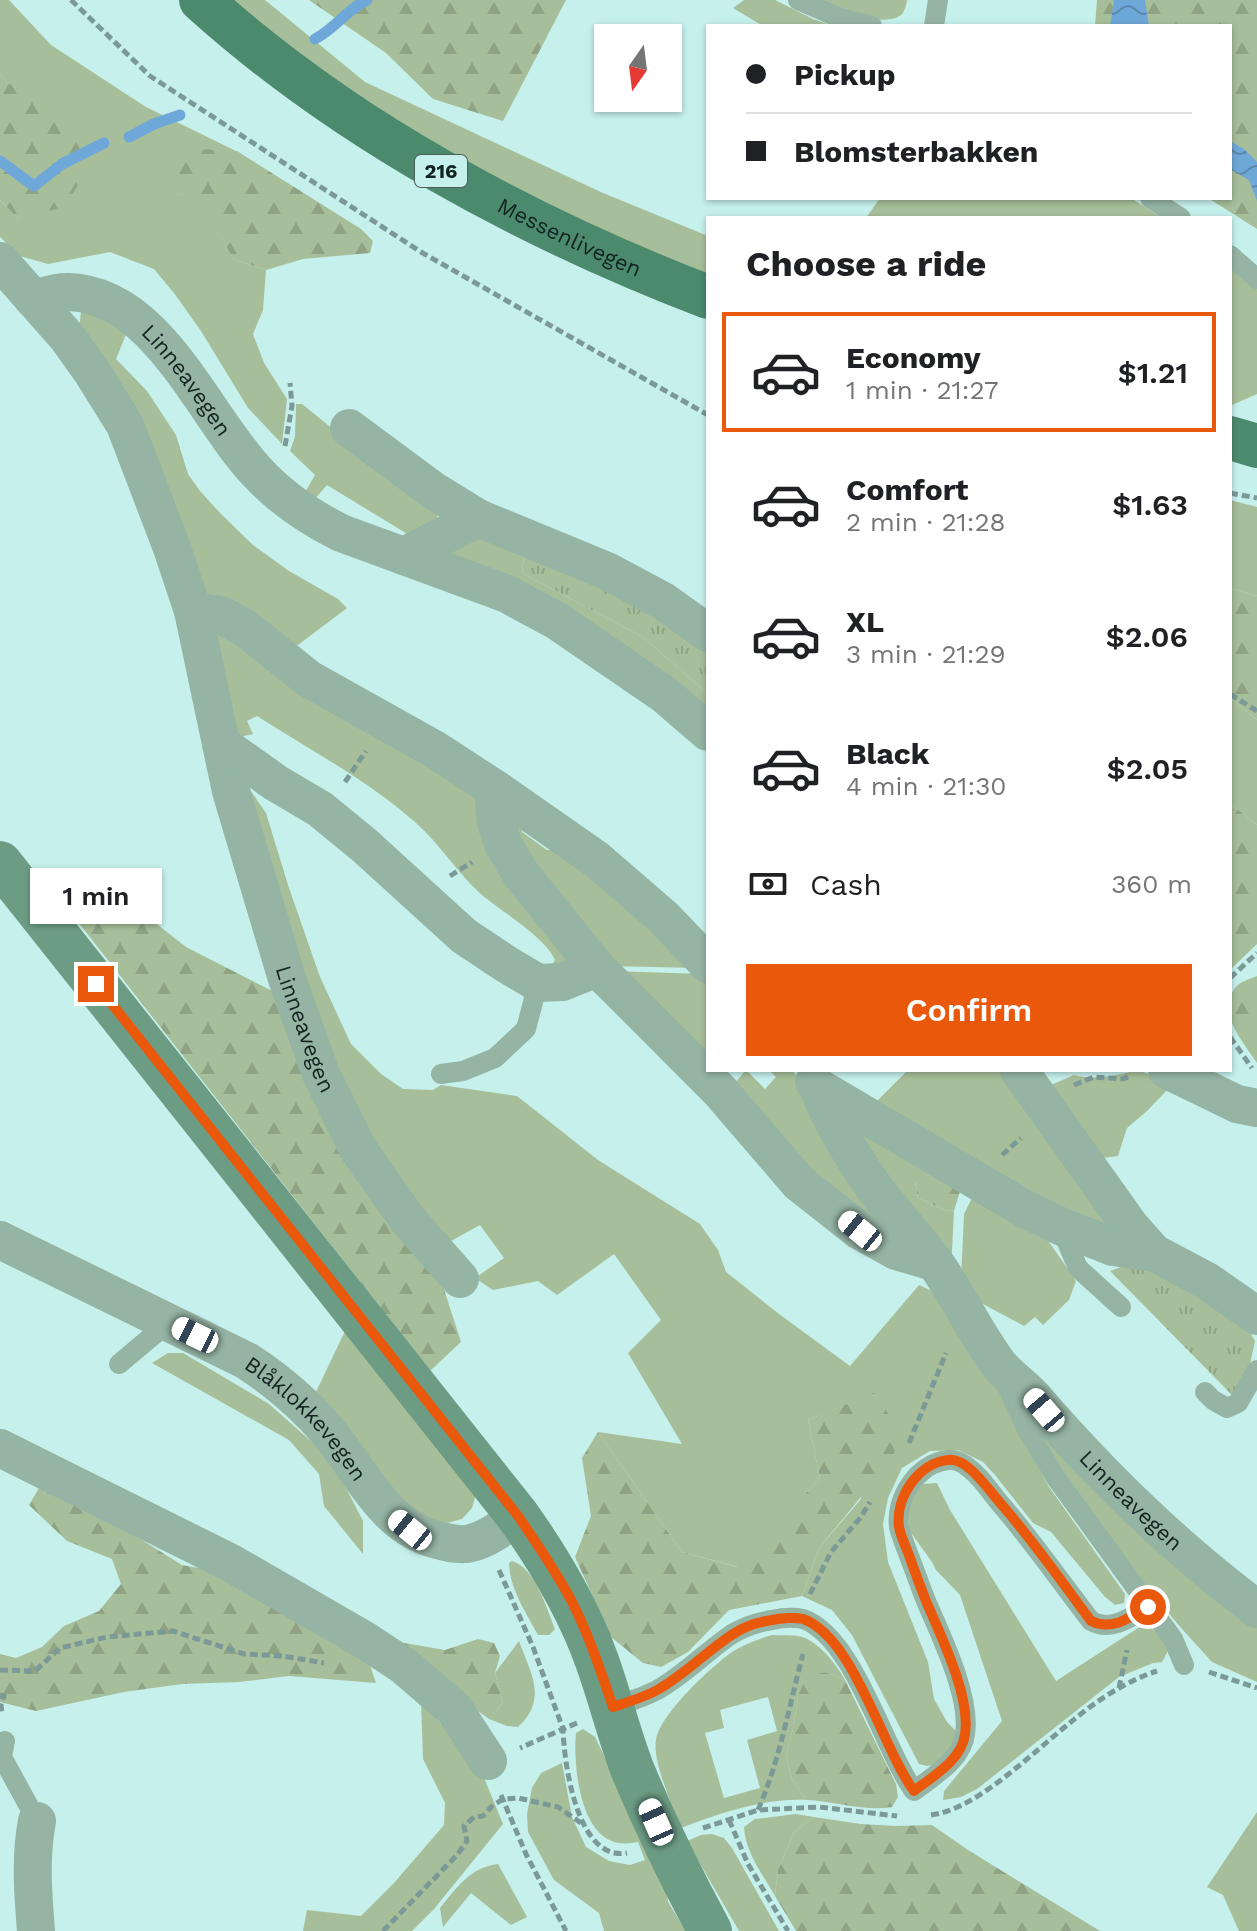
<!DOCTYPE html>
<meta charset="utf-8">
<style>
:root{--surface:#fff;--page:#f6f6f6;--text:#202124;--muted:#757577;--line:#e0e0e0;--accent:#ea580c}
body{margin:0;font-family:"Work Sans",sans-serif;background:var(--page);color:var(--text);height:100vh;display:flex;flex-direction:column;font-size:30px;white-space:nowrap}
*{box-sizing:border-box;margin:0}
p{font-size:26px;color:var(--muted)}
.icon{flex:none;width:44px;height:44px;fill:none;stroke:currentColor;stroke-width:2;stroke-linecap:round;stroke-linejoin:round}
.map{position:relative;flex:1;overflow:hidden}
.drawer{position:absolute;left:706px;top:216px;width:526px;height:856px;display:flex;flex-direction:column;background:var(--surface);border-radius:0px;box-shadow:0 2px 6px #0004}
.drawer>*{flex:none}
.banner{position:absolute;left:706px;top:24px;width:526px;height:176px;border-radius:0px;box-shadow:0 2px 6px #0004;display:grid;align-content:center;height:176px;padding:0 40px;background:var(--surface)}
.needle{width:52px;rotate:194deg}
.tools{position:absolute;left:594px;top:24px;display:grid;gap:16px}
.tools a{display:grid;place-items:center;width:88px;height:88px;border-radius:0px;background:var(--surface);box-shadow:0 2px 6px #0004;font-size:40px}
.end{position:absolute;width:36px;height:36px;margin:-18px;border:10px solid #ea580c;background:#fff;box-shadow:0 0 0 4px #fff}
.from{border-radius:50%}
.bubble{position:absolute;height:56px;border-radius:0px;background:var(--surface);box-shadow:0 2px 6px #0004;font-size:26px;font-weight:600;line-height:56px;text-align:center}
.car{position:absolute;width:24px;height:48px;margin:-24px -12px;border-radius:10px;box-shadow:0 0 6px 2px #0007;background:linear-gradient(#fff 24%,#345 0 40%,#fff 0 76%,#345 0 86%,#fff 0)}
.banner b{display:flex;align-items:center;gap:28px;height:76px;font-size:30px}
.banner b+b{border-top:2px solid var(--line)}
.banner i{width:20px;height:20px;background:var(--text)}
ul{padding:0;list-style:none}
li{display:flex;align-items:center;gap:24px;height:120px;margin:0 16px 12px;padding:0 24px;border:4px solid transparent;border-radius:0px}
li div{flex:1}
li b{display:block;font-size:30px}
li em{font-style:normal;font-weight:600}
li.on{border-color:var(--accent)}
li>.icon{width:72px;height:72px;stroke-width:1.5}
h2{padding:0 40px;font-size:36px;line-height:96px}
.pay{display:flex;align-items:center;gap:20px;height:88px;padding:0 40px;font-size:30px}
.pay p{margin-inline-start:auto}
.button{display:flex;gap:16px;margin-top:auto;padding:16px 40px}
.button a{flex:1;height:92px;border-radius:0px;background:var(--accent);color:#fff;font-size:32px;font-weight:600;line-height:92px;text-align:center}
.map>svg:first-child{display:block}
.green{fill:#a7be9a;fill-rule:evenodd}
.forest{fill:url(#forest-firs)}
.park{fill:url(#park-tufts)}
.water{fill:url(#water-waves)}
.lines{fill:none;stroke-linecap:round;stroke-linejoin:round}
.stream{stroke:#6ea8d8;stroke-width:11}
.path{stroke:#7b9a97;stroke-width:5;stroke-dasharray:8 4;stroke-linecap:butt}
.lane{stroke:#95b4a4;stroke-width:20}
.street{stroke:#95b4a4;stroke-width:38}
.secondary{stroke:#6c9c84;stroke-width:44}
.primary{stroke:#4c8a6d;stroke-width:44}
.route{stroke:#ea580c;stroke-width:10}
.labels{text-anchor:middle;stroke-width:8;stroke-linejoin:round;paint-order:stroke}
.shield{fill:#c6f0ec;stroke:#49605e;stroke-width:2}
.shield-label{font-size:20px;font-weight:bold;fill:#132321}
.street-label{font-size:22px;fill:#132321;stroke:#c6f0ec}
</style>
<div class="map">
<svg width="1257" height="1931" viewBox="0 0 1257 1931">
<defs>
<pattern id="forest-firs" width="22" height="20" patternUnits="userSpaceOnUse" patternTransform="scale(2)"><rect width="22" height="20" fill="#a7be9a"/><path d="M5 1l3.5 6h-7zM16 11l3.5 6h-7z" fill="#8fa384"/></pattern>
<pattern id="park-tufts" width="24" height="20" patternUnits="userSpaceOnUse" patternTransform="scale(2)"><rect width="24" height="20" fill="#a7be9a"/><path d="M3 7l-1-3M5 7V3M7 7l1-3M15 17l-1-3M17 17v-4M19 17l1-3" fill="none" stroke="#8fa384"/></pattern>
<pattern id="water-waves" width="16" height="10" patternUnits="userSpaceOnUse" patternTransform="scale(2)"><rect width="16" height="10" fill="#6ea8d8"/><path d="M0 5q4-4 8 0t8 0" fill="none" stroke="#5988af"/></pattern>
</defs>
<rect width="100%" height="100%" fill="#c6f0ec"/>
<g class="green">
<polygon points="0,0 9,0 51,45 146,107 240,153 178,193 205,206 233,259 266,270 263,310 253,334 264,363 287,399 282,444 248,408 201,331 174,293 154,269 110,252 48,264 20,256 0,237 0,200 19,220 8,83 0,74"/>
<polygon points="232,0 265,0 365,82 603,193 708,236 708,279 540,204 445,151 312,64"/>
<polygon points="744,0 775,0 813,19 833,26 763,26 733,8"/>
<path d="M818 0H907V1C906 5 905 9 903 13 888 31 834 8 818 0Z"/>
<polygon points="880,198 1131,198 1162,218 866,218"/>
<polygon points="1230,264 1257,288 1257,394 1230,406"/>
<polygon points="81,312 98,312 127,332 116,359 147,391 176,435 188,474 200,491 220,513 253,545 289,571 338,599 347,608 298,645 290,644 201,591 79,330"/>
<polygon points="296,404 302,404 438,514 435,524 409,535 327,485 312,502 304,494 315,475 290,451 295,437"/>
<polygon points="1230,500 1257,507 1257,596 1230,588"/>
<polygon points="481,532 525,549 522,573 643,637 708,694 708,721 448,552"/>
<path d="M209 626 469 785 556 932 568 964 550 968 555 960C546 938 501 911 482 895 457 873 440 844 415 822 367 780 310 750 257 716L247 721 253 734 240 737 228 721Z"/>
<polygon points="1230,698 1257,720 1257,825 1230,803"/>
<polygon points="244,781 266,813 288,885 320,977 351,1044 381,1074 403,1089 433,1090 441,1085 517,1096 598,1160 700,1224 718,1250 726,1272 779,1314 850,1366 919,1285 947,1298 987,1358 1011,1418 1049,1487 1125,1594 1124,1603 1115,1605 1105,1597 1051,1532 1033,1523 995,1475 983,1462 958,1450 930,1451 902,1468 888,1498 883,1524 888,1562 928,1662 934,1699 947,1722 960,1735 942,1763 927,1766 919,1764 852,1635 832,1610 802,1596 819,1548 861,1499 876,1393 808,1420 820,1478 738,1567 682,1552 598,1432 682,1444 628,1353 661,1320 614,1254 557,1295 538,1281 493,1290 475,1278 504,1258 480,1225 442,1246 346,1114"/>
<polygon points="507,822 519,822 522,832 547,850 563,849 695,968 609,966"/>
<polygon points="611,971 703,974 708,979 708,1069"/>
<polygon points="746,1070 765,1089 776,1077 769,1070 792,1070 802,1083 886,1214 879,1233 728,1091"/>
<polygon points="908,1070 1008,1070 1118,1236 869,1109"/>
<path d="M1138 1070 1173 1084 1147 1111 1127 1128 1118 1156 1102 1158 1044 1088 1074 1075C1095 1081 1118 1075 1138 1070Z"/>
<polygon points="846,1123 935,1170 915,1182 918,1198 945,1210 954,1211 951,1271"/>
<polygon points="974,1194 1043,1233 1076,1281 1069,1300 1043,1325 1035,1317 1024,1326 966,1295 961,1280 964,1214"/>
<polygon points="348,1325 476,1494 472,1508 462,1519 447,1523 429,1520 402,1506 314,1396"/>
<polygon points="168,1353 183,1353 269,1404 331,1459 363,1521 363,1554 324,1506 319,1474 289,1440 152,1363"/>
<polygon points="1030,1416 1257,1622 1257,1682 1212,1662 1182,1629 1100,1532"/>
<polygon points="937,1483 950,1510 1056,1681 1138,1628 1149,1626 1164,1639 1169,1649 1162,1662 1153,1663 1119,1677 977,1789 961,1797 943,1800 944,1791 1002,1721 960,1595 936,1570 932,1562 909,1530 907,1503 923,1484"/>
<path d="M512 1561C536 1569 546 1607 555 1629L549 1635H538C526 1612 510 1590 509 1563Z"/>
<path d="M772 1635C782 1636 795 1634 805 1638 820 1644 838 1666 845 1680L826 1672 798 1696 794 1725 786 1755 792 1779 806 1800C764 1798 720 1813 681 1828 673 1807 652 1761 656 1740 660 1714 711 1667 732 1652 745 1644 758 1639 772 1635ZM768 1697 777 1731 747 1740 760 1788 724 1798 705 1733 724 1728 720 1710Z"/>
<path d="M519 1641C531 1674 548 1699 518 1727L507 1726 489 1719 503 1703 495 1673Z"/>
<polygon points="421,1702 470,1755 482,1773 503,1824 434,1909 412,1931 303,1931 307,1910 361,1916 394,1883 444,1825 445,1803 423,1759"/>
<path d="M583 1729 595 1737 666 1884 668 1902 686 1931H604L599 1913 554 1880 528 1832 527 1814 532 1788 541 1773 562 1763 572 1817 586 1847 609 1861 630 1865 645 1860 638 1842C633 1843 625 1844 619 1843 579 1837 573 1763 576 1733Z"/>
<polygon points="1257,1812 1257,1931 1239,1931 1223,1895 1207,1887"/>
<path d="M796 1814 814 1817 794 1832 778 1870 775 1896C763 1875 745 1852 744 1827L755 1819Z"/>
<polygon points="712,1834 724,1838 732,1848 779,1931 739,1931 687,1841 701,1835"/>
<path d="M498 1864 527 1917 511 1925 471 1893 443 1927 440 1908C457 1887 471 1867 498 1864Z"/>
</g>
<g class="forest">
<polygon points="309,0 566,0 503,121 433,99 386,53"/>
<polygon points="1097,0 1257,0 1257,229 1208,198 1230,198 1230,26 1095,26"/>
<polygon points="0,74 8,83 57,112 93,158 66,206 19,220 0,200"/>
<polygon points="200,149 237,151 361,229 373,241 370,253 303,259 266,270 233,259 205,207 178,193 165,178 173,158"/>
<polygon points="1230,588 1257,596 1257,720 1230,698"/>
<polygon points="1230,803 1257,825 1257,944 1230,970"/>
<polygon points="121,896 186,947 274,992 442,1283 461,1342 430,1371 78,922"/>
<path d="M1257 976V1063C1244 1043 1216 1013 1235 988 1239 982 1250 979 1257 976Z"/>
<polygon points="935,1170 961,1188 954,1211 945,1210 918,1198 915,1181"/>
<polygon points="876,1392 899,1433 893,1458 819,1548 802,1596 729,1610 688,1652 661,1667 643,1663 611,1637 575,1557 591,1516 582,1458 598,1432 682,1552 737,1567 820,1478 808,1420"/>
<polygon points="39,1488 113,1522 182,1565 216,1571 367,1656 376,1683 289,1676 239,1682 182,1684 124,1692 36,1711 0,1702 0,1654 16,1658 42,1647 64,1626 99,1611 121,1584 112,1559 67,1541 29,1505"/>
<polygon points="478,1639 494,1643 500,1656 495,1673 503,1703 489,1719 464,1701 399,1642 445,1650"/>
<path d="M826 1672 845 1680 896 1784 898 1797 892 1807C864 1812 835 1801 806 1800L792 1779 786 1755 794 1725 798 1696 806 1677Z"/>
<polygon points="814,1817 861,1824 895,1826 932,1825 968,1850 1100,1931 796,1931 775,1896 778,1870 794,1832"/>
</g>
<g class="park">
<polygon points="525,549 708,644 708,694 643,637 522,573"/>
<polygon points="1132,1263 1243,1320 1255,1341 1250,1364 1233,1396 1110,1271"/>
</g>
<g class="water">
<polygon points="1114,0 1145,0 1149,26 1110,26"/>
<polygon points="1230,141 1244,149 1257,162 1257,201 1249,180 1230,169"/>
</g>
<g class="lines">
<g class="stream">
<path d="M315 39C336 28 346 10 367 0"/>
<polyline points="129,137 154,124 180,115"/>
<polyline points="0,161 34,186 62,164 104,143"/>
</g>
<g class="path">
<polyline points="71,0 150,76 421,252 708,415"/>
<polyline points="285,446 292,406 290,383"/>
<polyline points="1230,493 1257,498"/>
<polyline points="1230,694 1257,711"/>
<polyline points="345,782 366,751"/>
<polyline points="450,876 472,862"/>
<polyline points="1230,978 1257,953"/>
<polyline points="1230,1037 1252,1068"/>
<polyline points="1074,1085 1094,1077 1123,1079 1130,1076"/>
<polyline points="1002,1155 1021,1138"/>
<polyline points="909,1443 946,1353"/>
<polyline points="499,1570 533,1647 563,1729 520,1748"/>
<polyline points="810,1594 831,1552 861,1517 870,1502"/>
<polyline points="0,1670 35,1671 60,1648 107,1637 173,1631 244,1654 283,1656 324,1663"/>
<polyline points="1209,1672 1257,1688"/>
<polyline points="1119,1688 1127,1650"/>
<polyline points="0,1695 4,1696 1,1704 2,1714"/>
<path d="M577 1723 563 1729C564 1763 577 1862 627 1853"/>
<polyline points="501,1795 526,1854 566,1931"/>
<path d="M758 1810C780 1760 789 1706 803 1654"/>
<path d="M931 1815C978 1809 1034 1751 1071 1722 1096 1701 1126 1681 1157 1671"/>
<polyline points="729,1820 748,1864 788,1931"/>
<polyline points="703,1828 758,1810 819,1807 897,1816"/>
<polyline points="383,1931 457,1855 467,1841 464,1826 474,1817 483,1816 492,1806 503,1799 518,1798 558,1807 581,1823"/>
</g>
<g class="lane">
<polyline points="798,0 840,18 872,26"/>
<polyline points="934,26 938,0"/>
<polyline points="1150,198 1181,218"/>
<polyline points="1230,255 1257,279"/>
<polyline points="441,1074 463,1071 495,1058 526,1029 538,983"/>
<polyline points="1060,1226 1078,1268 1121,1307"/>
<polyline points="119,1364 169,1322"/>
<polyline points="1007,1386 1026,1428 1056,1478 1173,1639 1184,1665"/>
<polyline points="1205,1392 1213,1400 1227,1408 1238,1403 1257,1370"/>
<path d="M613 1707C628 1702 645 1697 659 1689 685 1674 707 1651 732 1634 744 1627 758 1622 772 1620 781 1618 794 1617 803 1619 854 1637 883 1748 914 1791 933 1776 962 1760 965 1734 971 1697 941 1636 926 1601 920 1586 915 1571 909 1556 906 1547 901 1536 899 1527 895 1498 918 1463 948 1460 956 1459 965 1464 970 1469 981 1477 989 1490 998 1501 1031 1539 1060 1581 1091 1621 1111 1632 1130 1618 1148 1607"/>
<polyline points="5,1741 2,1757 37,1821"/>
</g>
<g class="street">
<path id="s1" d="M0 261 67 337 92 372 125 425 172 548 193 611 231 791 287 979 321 1074 358 1149 408 1220 460 1279"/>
<path id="s2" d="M33 299C45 296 57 291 69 292 158 295 203 415 257 472 281 498 309 517 341 533L507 594 557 621 665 695 708 732"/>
<polyline points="349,428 434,491 478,518 607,571 663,601 708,633"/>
<polyline points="404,556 478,518"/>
<polyline points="193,611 221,615 245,628 309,679 434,749 497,790 596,859 663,917 708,964"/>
<polyline points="221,744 276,783 320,809 364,845 464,936 506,964 538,983 562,982 597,968"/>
<polyline points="497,790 494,805 496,823 504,846 521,874 597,968 720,1091 799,1183 860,1231 896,1251 934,1262"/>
<polyline points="1019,1070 1130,1226 1154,1253 1207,1281 1257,1316"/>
<polyline points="1167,1070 1237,1104 1257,1108"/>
<polyline points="814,1082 818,1087 1023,1208 1060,1226 1113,1247 1154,1253"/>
<path id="s3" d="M818 1087C831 1121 850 1153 871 1183 891 1211 915 1236 936 1264 958 1295 974 1331 997 1362 1006 1375 1021 1384 1032 1396 1099 1474 1174 1547 1257 1609"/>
<path id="s4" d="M0 1240 247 1361C279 1382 306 1405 330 1434 363 1474 385 1529 441 1541 450 1543 462 1546 471 1543 489 1539 504 1526 518 1516"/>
<polyline points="0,1448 231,1563 366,1641 404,1666 454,1709 488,1761"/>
<path d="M36 1931C33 1893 30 1858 37 1821"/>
</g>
<path class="secondary" d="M0 863 518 1516C550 1561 578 1608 597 1661 610 1697 619 1735 633 1771 656 1826 682 1879 710 1931"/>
<g class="primary">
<path id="s5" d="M201 0C345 130 528 228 708 297"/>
<polyline points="1230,438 1257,446"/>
</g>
</g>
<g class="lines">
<path class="route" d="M96 984 518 1516C537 1544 556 1571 572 1602 589 1635 601 1672 613 1707 628 1702 645 1697 659 1689 685 1674 707 1651 733 1634 744 1627 758 1622 772 1620 781 1618 795 1617 803 1619 854 1637 882 1748 914 1791 933 1776 962 1760 965 1734 971 1697 941 1636 926 1601 921 1588 916 1575 911 1561 908 1551 901 1538 899 1527 895 1498 918 1463 948 1460 956 1459 965 1464 970 1469 982 1479 992 1494 1002 1505 1034 1542 1062 1582 1091 1621 1111 1631 1130 1618 1148 1607"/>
</g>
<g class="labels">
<rect class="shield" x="415" y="155" width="52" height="32" rx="6"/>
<g class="shield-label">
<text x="441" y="178">216</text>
</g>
<g class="street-label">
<text dy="8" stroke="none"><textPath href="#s5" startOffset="440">Messenlivegen</textPath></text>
<text dy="8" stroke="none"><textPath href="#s2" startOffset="190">Linneavegen</textPath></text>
<text dy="8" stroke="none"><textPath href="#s1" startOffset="838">Linneavegen</textPath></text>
<text dy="8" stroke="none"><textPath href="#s4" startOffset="358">Blåklokkevegen</textPath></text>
<text dy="8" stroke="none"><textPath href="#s3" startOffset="522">Linneavegen</textPath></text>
</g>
</g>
</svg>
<div class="tools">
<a><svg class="needle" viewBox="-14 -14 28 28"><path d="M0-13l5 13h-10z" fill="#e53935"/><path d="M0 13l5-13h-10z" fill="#757577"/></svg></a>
</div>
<i class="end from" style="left:1148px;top:1607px"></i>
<i class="end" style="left:96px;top:984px"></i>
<div class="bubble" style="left:30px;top:868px;width:132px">1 min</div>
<i class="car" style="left:860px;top:1231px;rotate:309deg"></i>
<i class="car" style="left:195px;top:1335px;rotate:296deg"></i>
<i class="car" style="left:1044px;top:1410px;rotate:319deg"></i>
<i class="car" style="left:410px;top:1530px;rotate:309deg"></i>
<i class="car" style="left:656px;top:1822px;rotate:336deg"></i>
<div class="banner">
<b><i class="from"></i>Pickup</b>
<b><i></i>Blomsterbakken</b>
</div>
<section class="drawer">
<h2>Choose a ride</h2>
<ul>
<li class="on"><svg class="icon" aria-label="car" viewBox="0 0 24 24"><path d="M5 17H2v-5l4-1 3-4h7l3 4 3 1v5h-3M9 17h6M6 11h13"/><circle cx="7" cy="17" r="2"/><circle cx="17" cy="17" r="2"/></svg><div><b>Economy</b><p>1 min · 21:27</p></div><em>$1.21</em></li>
<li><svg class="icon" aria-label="car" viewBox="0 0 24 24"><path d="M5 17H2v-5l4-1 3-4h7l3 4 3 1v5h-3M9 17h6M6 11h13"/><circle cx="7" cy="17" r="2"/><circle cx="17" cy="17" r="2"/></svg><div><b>Comfort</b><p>2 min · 21:28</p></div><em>$1.63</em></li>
<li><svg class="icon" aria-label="car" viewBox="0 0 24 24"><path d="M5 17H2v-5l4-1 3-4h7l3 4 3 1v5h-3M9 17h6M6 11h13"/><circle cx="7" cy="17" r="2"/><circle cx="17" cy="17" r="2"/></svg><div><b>XL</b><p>3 min · 21:29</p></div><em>$2.06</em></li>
<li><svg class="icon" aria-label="car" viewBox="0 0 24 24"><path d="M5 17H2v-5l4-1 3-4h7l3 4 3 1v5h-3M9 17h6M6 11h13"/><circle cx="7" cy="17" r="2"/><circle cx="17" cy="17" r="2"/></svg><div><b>Black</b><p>4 min · 21:30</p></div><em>$2.05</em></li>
</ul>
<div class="pay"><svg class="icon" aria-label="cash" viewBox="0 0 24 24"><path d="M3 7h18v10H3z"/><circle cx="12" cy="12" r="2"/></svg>Cash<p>360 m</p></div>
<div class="button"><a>Confirm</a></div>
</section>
</div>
